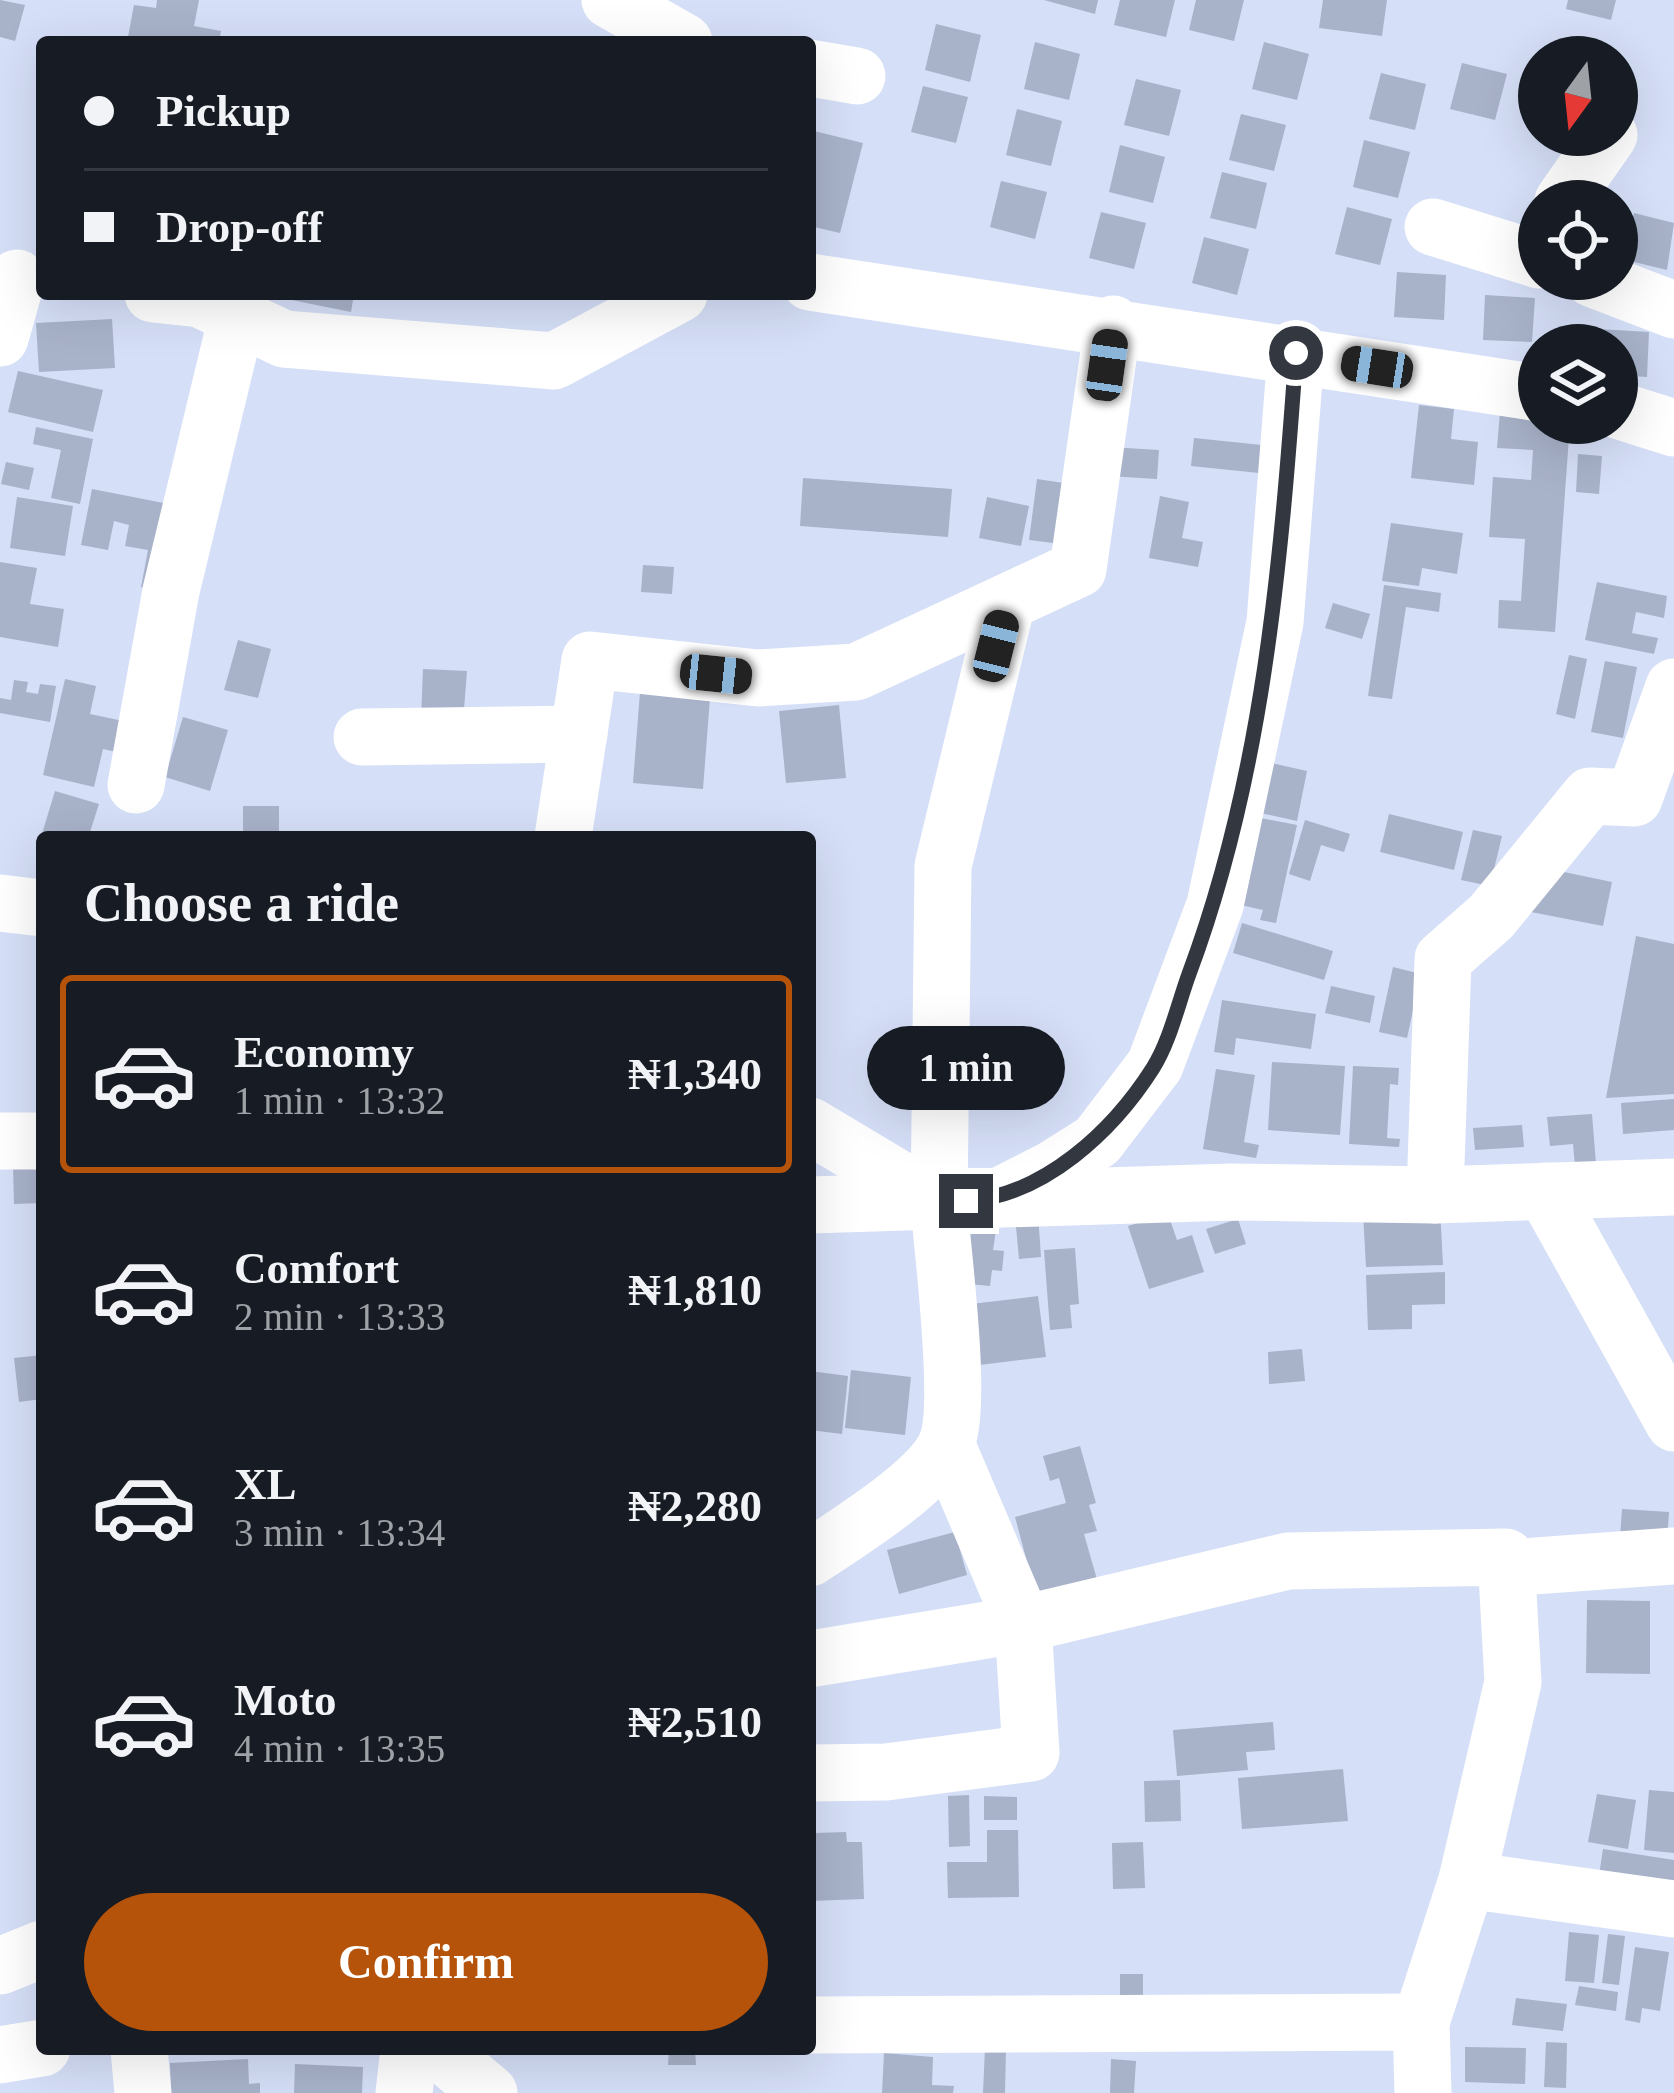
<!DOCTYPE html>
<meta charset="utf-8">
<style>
:root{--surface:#171b24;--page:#20242c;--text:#f1f3f6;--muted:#9ea1a6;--line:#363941;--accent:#b45309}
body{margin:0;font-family:"Times New Roman",serif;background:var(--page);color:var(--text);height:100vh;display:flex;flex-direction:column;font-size:45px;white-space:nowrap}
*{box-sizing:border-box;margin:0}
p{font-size:39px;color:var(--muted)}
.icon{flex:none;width:66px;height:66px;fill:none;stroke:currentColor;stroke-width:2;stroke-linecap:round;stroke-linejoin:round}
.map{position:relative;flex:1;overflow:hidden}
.side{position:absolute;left:36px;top:831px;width:780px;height:1224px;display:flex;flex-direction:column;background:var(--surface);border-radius:12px;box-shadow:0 12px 48px #0002}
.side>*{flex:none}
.banner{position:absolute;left:36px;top:36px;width:780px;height:264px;border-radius:12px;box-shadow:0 12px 48px #0002;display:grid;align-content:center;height:264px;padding:0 48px;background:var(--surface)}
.needle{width:78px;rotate:195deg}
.fabs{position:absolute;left:1518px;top:36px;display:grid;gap:24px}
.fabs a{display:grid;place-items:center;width:120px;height:120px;border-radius:50%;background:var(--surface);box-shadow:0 12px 48px #0002;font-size:60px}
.end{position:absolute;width:54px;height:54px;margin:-27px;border:15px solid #333740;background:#fff;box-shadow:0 0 0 6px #fff}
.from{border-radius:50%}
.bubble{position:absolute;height:84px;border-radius:42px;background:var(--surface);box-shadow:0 12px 48px #0002;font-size:39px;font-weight:800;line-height:84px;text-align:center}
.car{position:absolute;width:36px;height:72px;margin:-36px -18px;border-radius:15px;box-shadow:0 0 9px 3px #0007;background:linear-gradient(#222 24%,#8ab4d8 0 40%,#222 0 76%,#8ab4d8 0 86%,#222 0)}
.banner b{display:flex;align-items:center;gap:42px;height:114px;font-size:45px}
.banner b+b{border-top:3px solid var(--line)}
.banner i{width:30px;height:30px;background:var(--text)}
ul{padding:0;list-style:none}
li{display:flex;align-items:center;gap:36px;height:198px;margin:0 24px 18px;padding:0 24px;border:6px solid transparent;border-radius:12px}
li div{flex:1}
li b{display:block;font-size:45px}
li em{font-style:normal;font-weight:800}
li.active{border-color:var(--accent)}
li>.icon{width:108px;height:108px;stroke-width:1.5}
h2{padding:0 48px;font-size:54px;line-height:144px}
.button{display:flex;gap:24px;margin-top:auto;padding:24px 48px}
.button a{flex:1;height:138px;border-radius:72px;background:var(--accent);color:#fff;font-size:48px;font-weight:800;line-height:138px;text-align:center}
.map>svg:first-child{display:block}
.building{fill:#a8b2c9}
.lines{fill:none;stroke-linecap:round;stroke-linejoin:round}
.minor{stroke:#fff;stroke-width:57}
.route{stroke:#333740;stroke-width:15}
</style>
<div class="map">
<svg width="1674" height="2093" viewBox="0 0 1674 2093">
<rect width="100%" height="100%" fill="#d5dff7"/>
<g class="building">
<polygon points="0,0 25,5 15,41 0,37"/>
<polygon points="157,0 199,0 194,26 221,31 219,42 127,42 134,5 156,8"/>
<polygon points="1044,0 1098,0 1095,14"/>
<polygon points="1120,0 1175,0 1166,37 1114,25"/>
<polygon points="1196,0 1244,0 1234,41 1189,30"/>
<polygon points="1323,0 1387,0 1382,36 1319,28"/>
<polygon points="1568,0 1616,0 1611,20 1566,9"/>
<polygon points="936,24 981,35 970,82 925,70"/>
<polygon points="1035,42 1080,54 1069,100 1024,89"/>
<polygon points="1264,42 1309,54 1297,100 1252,89"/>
<polygon points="1462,63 1507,74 1495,120 1450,109"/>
<polygon points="1381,73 1426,84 1415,130 1369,119"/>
<polygon points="1136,79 1181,90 1169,136 1124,125"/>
<polygon points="923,86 968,97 956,143 911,132"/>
<polygon points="1017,109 1062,121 1051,166 1006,155"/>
<polygon points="1241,114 1286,125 1274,171 1229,160"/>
<polygon points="810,130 863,143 840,233 810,226"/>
<polygon points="1364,140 1410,152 1398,198 1353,187"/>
<polygon points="1120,145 1165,157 1153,203 1109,192"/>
<polygon points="1222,172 1267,183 1256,229 1210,218"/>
<polygon points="1001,181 1047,192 1035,239 990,227"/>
<polygon points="1347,207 1392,219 1380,265 1335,254"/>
<polygon points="1101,212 1146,223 1134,269 1089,258"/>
<polygon points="1634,213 1674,223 1667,270 1622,259"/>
<polygon points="1204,237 1249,249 1237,295 1192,283"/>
<polygon points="1397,272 1446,275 1444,320 1394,317"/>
<polygon points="262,294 354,294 351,312"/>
<polygon points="1485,295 1535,298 1532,342 1483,340"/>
<polygon points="112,319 115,368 39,372 36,323"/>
<polygon points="1599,329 1649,332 1647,377 1617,375 1617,345 1598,345"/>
<polygon points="18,371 103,390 93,432 8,412"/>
<polygon points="1419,405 1454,409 1451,439 1478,442 1474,485 1411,478"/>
<polygon points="1500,411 1539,413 1539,423 1570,423 1555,632 1498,628 1499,600 1521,601 1525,539 1489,537 1493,477 1531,480 1533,450 1497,448"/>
<polygon points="36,427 93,439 80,504 51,498 61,450 33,444"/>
<polygon points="1194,438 1262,445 1259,473 1191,466"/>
<polygon points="1110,447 1159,450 1157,479 1108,476"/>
<polygon points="1578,454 1602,456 1599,494 1576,492"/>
<polygon points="6,462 34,468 29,490 1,484"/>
<polygon points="803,478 952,489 948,537 800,526"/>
<polygon points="1037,479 1077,485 1069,545 1029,540"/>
<polygon points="92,489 184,507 168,592 141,587 148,550 125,546 129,525 114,521 108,550 81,545"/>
<polygon points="1160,496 1189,502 1182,538 1203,542 1198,567 1149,558"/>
<polygon points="17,497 73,506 65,556 10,548"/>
<polygon points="987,497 1029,506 1021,546 979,538"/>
<polygon points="1391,523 1463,533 1457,574 1422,568 1419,586 1382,581"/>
<polygon points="0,562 37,568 30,604 64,609 58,647 0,637"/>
<polygon points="643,565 674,567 672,594 641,592"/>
<polygon points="1597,582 1667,596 1664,618 1636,612 1632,633 1658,638 1654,654 1585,640"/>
<polygon points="1384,585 1441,593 1439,612 1406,607 1392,699 1368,696"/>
<polygon points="1333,603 1370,614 1362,639 1325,628"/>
<polygon points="238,640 271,649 258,698 224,690"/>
<polygon points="1569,655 1587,659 1575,719 1556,714"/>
<polygon points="1605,661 1637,667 1623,738 1591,732"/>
<polygon points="423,669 467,671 463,722 421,719"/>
<polygon points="65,679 96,686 90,714 128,722 121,753 103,749 94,787 43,775"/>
<polygon points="14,680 28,682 26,692 38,694 40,684 56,686 50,722 0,713 0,698 11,700"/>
<polygon points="640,692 710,698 703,789 633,783"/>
<polygon points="839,705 846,778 786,783 779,711"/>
<polygon points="183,717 228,730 210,791 165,777"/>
<polygon points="1258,760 1307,771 1297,821 1247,810"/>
<polygon points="55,791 99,804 89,835 41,837"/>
<rect x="243" y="806" width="36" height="31"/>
<polygon points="1389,814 1463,832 1454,870 1380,852"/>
<polygon points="1250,816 1297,825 1276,923 1260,920 1263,910 1227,902"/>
<polygon points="1305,820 1350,834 1344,852 1321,845 1310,881 1289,874"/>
<polygon points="1473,830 1502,836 1490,886 1461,880"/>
<polygon points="1540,867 1612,882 1603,926 1531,912"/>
<polygon points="1242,923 1333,951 1324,980 1233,953"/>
<polygon points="1636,936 1674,944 1674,1094 1606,1098"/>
<polygon points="1393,967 1421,974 1407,1038 1379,1032"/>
<polygon points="1331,986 1375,996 1370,1023 1325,1013"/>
<polygon points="1222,1000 1316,1014 1311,1049 1236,1038 1234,1055 1214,1052"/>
<polygon points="1272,1062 1345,1066 1340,1135 1268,1130"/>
<polygon points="1353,1066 1399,1068 1398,1085 1390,1084 1387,1138 1400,1139 1399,1147 1349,1144"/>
<polygon points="1216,1069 1255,1075 1244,1142 1259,1145 1256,1158 1203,1149"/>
<polygon points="1674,1099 1674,1130 1623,1134 1621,1103"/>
<polygon points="1592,1114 1596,1164 1575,1166 1573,1144 1550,1146 1547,1117"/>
<polygon points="1522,1125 1524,1147 1475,1150 1473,1128"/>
<polygon points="42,1165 42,1203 14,1204 13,1166"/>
<polygon points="1440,1208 1443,1265 1366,1267 1363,1212"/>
<polygon points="1038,1214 1041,1257 1019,1259 1015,1216"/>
<polygon points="1168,1214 1177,1240 1192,1235 1204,1272 1149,1289 1128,1226"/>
<polygon points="964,1219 997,1223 993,1250 1004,1251 1002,1271 992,1270 990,1286 958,1283"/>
<polygon points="1238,1219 1246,1244 1215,1254 1206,1229"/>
<polygon points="1075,1248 1079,1304 1070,1305 1072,1328 1050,1330 1044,1250"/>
<polygon points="1445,1272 1445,1304 1412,1305 1412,1329 1368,1330 1366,1275"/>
<polygon points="1038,1296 1046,1357 971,1366 963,1305"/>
<polygon points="1302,1349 1305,1381 1269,1384 1268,1352"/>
<polygon points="42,1355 42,1399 19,1402 14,1358"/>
<polygon points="851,1370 911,1377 905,1435 845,1428"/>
<polygon points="810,1371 848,1376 842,1434 810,1430"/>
<polygon points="1080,1446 1096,1503 1089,1505 1097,1531 1084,1534 1098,1583 1037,1599 1015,1517 1066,1503 1059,1478 1050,1481 1043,1456"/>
<polygon points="1622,1509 1669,1512 1667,1541 1620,1538"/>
<polygon points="955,1532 967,1575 899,1594 887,1550"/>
<polygon points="1587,1600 1650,1601 1650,1674 1586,1673"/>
<polygon points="1273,1722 1275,1750 1246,1752 1248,1770 1177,1776 1173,1730"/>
<polygon points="1343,1769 1348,1821 1242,1829 1238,1778"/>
<polygon points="1180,1780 1181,1821 1145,1822 1144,1781"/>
<polygon points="1649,1790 1674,1792 1674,1853 1644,1850"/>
<polygon points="1597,1794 1636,1800 1628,1849 1588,1842"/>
<polygon points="969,1795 970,1846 949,1847 948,1796"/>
<polygon points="984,1796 1017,1797 1017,1820 984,1820"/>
<polygon points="987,1830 1018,1830 1019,1897 948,1898 947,1862 987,1862"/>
<polygon points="846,1832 847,1842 862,1842 864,1899 810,1901 814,1833"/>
<polygon points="1143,1842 1145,1888 1113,1889 1112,1843"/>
<polygon points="1603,1849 1674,1860 1674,1893 1598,1882"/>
<polygon points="1569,1932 1599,1935 1594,1983 1565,1981"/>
<polygon points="1608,1934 1625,1936 1619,1985 1602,1983"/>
<polygon points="1635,1947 1669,1952 1660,2011 1642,2008 1640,2023 1625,2020"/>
<polygon points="1120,1974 1143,1974 1143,1997 1120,1998"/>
<polygon points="1579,1986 1618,1992 1616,2011 1575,2005"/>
<polygon points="1516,1998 1567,2004 1563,2031 1512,2025"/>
<polygon points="1546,2042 1567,2043 1566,2088 1544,2087"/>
<polygon points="1465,2047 1526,2048 1525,2084 1465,2082"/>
<polygon points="985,2048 1006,2049 1005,2093 983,2093"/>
<polygon points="669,2049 695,2049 696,2065 668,2065"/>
<polygon points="884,2053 933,2057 932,2085 954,2086 953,2093 882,2093"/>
<polygon points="248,2059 249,2084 260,2083 260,2093 171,2093 170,2063"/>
<polygon points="1111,2059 1136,2061 1134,2093 1110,2093"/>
<polygon points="295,2064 363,2067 362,2093 294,2093"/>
</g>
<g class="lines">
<g class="minor">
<polyline points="610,0 684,42"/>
<polyline points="810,68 857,76"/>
<polyline points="1563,201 1609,135"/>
<polyline points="1433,227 1539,260"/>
<polyline points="1593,279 1674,310"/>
<polyline points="810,282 1539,393"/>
<polyline points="153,294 200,299 284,339 554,361 679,294"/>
<polyline points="0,338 17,278"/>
<polyline points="1617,410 1674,428"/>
<polyline points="362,737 579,734"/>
<polyline points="136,785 171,591 237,317"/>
<polyline points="563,837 590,660 758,678 856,672 1007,602"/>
<polyline points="0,903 42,908"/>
<polyline points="810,1126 939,1203"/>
<polyline points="0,1141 42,1141"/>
<polyline points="1545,1191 1674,1423"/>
<polyline points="1435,1195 1443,959 1491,917 1590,796 1634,798 1674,687"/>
<polyline points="939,1203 943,866 1007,602 1078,569 1113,324"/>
<polyline points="810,1205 1232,1192 1435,1195 1674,1187"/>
<path d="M810 1558C846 1534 925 1485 944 1449 965 1412 942 1253 939 1203L994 1199 1051 1170 1097 1141 1155 1065 1215 905 1275 622 1296 354"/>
<polyline points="1507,1568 1674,1556"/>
<polyline points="810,1659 1023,1624 1288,1561 1506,1557 1513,1682 1467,1880 1421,2022"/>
<polyline points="810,1773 886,1772 1031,1753 1023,1624 947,1446"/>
<polyline points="1467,1880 1674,1909"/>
<polyline points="0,1966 42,1949"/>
<polyline points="810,2025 1421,2022 1423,2093"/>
<polyline points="139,2049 143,2093"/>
<polyline points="437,2049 489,2093"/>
<polyline points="0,2055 42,2048"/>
<polyline points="404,2093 409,2049"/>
</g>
</g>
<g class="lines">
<path class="route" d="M966 1201C1044 1196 1113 1131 1153 1068 1170 1041 1178 1004 1189 974 1263 776 1281 563 1296 353"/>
</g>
</svg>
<div class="fabs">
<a><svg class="needle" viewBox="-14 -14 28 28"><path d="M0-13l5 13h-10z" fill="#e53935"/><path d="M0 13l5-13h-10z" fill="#9ea1a6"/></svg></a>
<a><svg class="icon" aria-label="locate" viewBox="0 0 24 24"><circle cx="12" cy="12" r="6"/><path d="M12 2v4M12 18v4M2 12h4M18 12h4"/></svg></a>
<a><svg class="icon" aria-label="layers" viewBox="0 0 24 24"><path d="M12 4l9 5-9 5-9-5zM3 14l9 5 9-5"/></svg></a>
</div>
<i class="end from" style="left:1296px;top:353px"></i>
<i class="end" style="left:966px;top:1201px"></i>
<div class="bubble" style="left:867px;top:1026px;width:198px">1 min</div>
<i class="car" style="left:1107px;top:365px;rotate:8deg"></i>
<i class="car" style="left:1377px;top:367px;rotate:279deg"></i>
<i class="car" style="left:996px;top:646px;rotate:14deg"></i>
<i class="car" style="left:716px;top:674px;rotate:96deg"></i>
<div class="banner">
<b><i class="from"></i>Pickup</b>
<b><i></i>Drop-off</b>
</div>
<section class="side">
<h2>Choose a ride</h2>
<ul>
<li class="active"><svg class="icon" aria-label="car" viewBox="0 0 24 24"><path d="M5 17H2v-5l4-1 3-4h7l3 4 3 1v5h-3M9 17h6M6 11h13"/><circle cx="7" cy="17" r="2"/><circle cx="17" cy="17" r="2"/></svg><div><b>Economy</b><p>1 min · 13:32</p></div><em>₦1,340</em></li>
<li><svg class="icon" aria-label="car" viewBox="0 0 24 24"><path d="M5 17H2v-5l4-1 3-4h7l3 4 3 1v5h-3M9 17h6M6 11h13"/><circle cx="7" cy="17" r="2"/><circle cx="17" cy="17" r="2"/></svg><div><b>Comfort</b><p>2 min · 13:33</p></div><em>₦1,810</em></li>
<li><svg class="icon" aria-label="car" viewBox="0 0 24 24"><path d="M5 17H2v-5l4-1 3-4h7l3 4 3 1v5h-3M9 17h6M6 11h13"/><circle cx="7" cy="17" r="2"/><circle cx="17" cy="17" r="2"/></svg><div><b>XL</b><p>3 min · 13:34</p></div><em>₦2,280</em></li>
<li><svg class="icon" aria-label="car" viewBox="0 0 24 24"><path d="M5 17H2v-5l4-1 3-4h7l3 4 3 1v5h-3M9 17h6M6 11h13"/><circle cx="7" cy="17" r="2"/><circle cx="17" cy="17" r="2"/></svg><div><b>Moto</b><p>4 min · 13:35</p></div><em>₦2,510</em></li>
</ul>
<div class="button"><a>Confirm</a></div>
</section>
</div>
